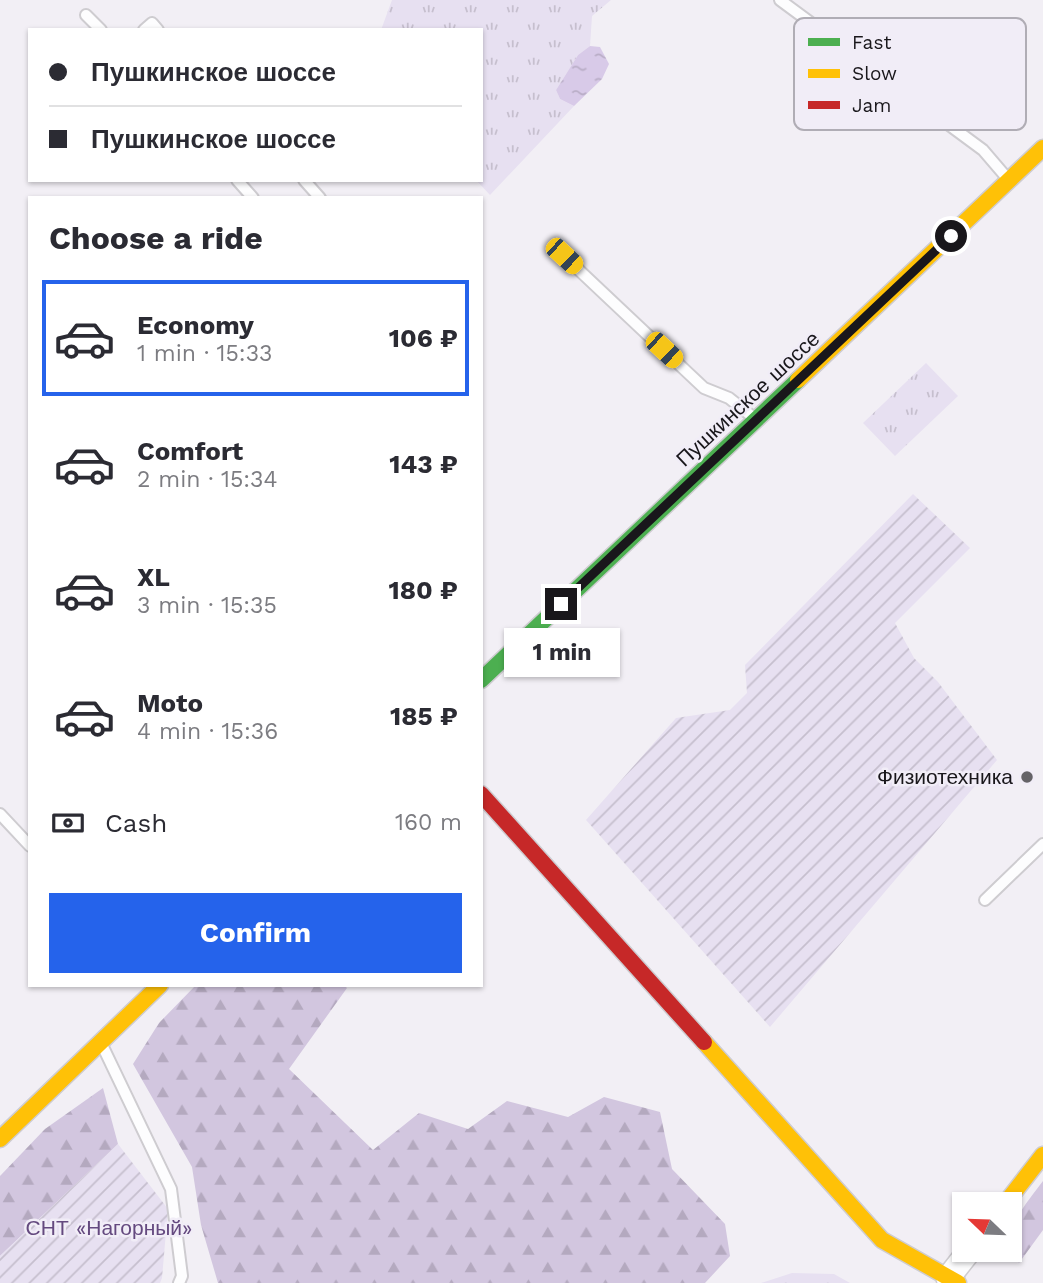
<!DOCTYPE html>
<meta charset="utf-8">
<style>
:root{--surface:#fff;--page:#f7f7f7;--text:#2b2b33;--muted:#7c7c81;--line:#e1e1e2;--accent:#2563eb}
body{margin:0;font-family:"Work Sans",sans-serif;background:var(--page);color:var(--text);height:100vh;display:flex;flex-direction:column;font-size:26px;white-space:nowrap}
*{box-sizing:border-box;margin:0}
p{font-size:23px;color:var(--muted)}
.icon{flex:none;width:38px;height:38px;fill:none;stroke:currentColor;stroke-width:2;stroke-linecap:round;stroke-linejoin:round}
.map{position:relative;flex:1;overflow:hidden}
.side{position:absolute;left:28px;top:196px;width:455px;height:791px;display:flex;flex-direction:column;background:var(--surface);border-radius:0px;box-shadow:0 2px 5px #0004}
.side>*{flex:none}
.top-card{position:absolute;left:28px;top:28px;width:455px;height:154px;border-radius:0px;box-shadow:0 2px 5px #0004;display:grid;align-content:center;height:154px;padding:0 21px;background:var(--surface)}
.needle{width:46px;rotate:293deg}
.buttons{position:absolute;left:952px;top:1192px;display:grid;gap:14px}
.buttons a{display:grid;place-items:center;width:70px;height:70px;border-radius:0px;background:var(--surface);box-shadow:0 2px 5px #0004;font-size:35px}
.end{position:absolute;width:32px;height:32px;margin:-16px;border:9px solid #19171b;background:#fff;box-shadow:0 0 0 4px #fff}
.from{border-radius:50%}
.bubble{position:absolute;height:49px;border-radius:0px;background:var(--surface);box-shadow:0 2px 5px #0004;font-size:23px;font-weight:700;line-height:49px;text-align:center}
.car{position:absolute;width:21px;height:42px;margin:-21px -10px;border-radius:9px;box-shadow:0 0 5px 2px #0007;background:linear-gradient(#f5c518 24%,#345 0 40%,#f5c518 0 76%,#345 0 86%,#f5c518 0)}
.top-card b{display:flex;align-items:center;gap:24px;height:66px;font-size:26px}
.top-card b+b{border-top:2px solid var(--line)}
.top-card i{width:18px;height:18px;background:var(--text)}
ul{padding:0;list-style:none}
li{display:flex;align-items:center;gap:21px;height:116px;margin:0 14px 10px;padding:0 7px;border:4px solid transparent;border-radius:0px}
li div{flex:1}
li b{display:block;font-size:26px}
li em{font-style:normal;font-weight:700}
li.current{border-color:var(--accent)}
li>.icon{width:63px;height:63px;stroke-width:1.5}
h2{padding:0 21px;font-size:32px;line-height:84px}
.pay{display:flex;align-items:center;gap:18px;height:77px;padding:0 21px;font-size:26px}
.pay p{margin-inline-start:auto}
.button{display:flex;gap:14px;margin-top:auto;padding:14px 21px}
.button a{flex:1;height:80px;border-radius:0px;background:var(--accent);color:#fff;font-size:28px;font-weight:700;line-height:80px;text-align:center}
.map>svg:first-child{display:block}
.grass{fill:url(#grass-tufts)}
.forest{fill:url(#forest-firs)}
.garden{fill:url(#garden-furrows)}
.water{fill:url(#water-ripples)}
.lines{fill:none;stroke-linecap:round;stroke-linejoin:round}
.lane-casing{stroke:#ceccd0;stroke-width:14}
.street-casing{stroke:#ceccd0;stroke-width:26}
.fast-casing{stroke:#ceccd0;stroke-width:19}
.slow-casing{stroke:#ceccd0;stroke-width:19}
.jam-casing{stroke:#ceccd0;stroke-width:19}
.lane{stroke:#fdfdfe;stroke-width:10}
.street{stroke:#fdfdfe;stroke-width:23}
.fast{stroke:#4caf50;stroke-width:16}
.slow{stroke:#ffc107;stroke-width:16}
.jam{stroke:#c62828;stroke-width:16}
.route{stroke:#19171b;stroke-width:9}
.poi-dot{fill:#656367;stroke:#f1edf7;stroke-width:2.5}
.labels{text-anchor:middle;stroke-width:5;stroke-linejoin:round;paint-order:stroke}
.street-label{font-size:21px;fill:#19171b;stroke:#f1edf7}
.poi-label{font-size:21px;fill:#19171b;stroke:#f1edf7;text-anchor:end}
.park-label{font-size:21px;fill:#64497f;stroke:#f1edf7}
.key{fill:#f1edf7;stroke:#b0adb5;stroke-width:2}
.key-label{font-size:19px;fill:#19171b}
</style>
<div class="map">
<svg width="1043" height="1283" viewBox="0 0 1043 1283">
<defs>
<pattern id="grass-tufts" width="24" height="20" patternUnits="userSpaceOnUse" patternTransform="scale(1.75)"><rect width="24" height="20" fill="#e7e0f1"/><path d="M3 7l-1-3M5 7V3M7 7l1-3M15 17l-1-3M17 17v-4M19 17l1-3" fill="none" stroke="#c6bfce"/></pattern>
<pattern id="forest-firs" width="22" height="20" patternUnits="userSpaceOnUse" patternTransform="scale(1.75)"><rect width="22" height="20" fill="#d2c6df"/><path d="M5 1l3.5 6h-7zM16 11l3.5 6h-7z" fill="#b4a9bf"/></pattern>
<pattern id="garden-furrows" width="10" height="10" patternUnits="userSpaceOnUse" patternTransform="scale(1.75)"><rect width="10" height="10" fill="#e7e0f1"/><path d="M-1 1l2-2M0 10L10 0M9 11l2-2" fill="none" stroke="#c6bfce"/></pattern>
<pattern id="water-ripples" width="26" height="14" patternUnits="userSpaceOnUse" patternTransform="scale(1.75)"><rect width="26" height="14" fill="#d8cae8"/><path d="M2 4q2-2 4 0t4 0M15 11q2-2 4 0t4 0" fill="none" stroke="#b9adc6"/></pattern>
</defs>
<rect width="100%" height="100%" fill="#f2eff5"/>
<g class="grass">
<polygon points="392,0 611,0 592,16 590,46 578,55 556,90 560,99 574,106 490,195 476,180 481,180 481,30 381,30"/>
<polygon points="926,363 958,396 895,456 863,423"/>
<polygon points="792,1273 834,1274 850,1283 761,1283"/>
</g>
<g class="forest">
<polygon points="196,985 344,985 347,988 289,1069 373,1150 419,1113 468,1129 507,1101 568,1117 604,1097 660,1112 672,1169 725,1224 730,1256 705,1283 218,1283 201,1225 192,1167 133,1064 159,1023"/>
<polygon points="103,1088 118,1144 0,1256 0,1176 45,1129"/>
<path d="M1043 1181V1230L1019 1263C1016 1258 1011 1253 1010 1248 1004 1228 1032 1196 1043 1181Z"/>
</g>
<g class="garden">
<polygon points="913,494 970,548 895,623 914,658 938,682 997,760 770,1027 586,820 676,718 730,710 747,693 745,665"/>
<polygon points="118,1144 168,1209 162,1278 160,1283 0,1283 0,1256"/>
</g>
<polygon class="water" points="590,46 600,47 609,64 602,79 574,106 560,99 556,90 578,55"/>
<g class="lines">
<g class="lane-casing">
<g id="lane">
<polyline points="780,0 983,150 1007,178"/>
<polyline points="86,15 101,30"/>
<polyline points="144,30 152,23 158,30"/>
<polyline points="237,180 253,198"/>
<polyline points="304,180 320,198"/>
<polyline points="564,256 704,388 729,398 754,418"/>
<polyline points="0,814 30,846"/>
<polyline points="985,900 1043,844"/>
<polyline points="103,1047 171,1189 182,1276 179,1283"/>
</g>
</g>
<g class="street-casing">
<polyline id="street" points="948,1278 970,1250"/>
</g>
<g class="fast-casing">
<polyline id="fast" points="481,680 798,380"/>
</g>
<g class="slow-casing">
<g id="slow">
<polyline points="798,380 1043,148"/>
<polyline points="704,1042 882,1240 958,1283"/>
<polyline points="0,1139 160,985"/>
<polyline points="1005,1204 1043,1155"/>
</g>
</g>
<g class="jam-casing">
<polyline id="jam" points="481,794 704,1042"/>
</g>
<use href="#lane" class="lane"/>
<use href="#street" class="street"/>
<use href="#fast" class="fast"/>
<use href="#slow" class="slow"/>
<use href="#jam" class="jam"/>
</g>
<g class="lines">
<polyline class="route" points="561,604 951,236"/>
</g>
<circle class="poi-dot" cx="1027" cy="777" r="7"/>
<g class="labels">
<g class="street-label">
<text transform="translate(748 399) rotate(-43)" y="7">Пушкинское шоссе</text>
</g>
<g class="poi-label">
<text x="1013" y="784">Физиотехника</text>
</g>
<g class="park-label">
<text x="109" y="1235">СНТ «Нагорный»</text>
</g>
</g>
<rect x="794" y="18" width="232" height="112" rx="10" class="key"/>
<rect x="808" y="38" width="32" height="8" fill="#4caf50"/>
<rect x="808" y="69" width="32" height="9" fill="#ffc107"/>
<rect x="808" y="101" width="32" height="8" fill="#c62828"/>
<g class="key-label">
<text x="852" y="49">Fast</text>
<text x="852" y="80">Slow</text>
<text x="852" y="112">Jam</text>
</g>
</svg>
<div class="buttons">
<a><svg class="needle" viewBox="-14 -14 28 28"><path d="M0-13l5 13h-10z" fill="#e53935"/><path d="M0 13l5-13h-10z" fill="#7c7c81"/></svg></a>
</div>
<i class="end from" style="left:951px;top:236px"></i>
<i class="end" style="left:561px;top:604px"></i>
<div class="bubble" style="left:504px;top:628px;width:116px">1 min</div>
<i class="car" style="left:564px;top:256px;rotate:133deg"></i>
<i class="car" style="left:664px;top:350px;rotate:133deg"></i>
<div class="top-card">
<b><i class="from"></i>Пушкинское шоссе</b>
<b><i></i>Пушкинское шоссе</b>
</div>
<section class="side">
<h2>Choose a ride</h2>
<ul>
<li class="current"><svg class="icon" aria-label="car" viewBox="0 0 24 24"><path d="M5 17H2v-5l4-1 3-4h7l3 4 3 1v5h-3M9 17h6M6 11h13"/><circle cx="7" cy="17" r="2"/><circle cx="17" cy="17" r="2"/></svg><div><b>Economy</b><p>1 min · 15:33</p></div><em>106 ₽</em></li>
<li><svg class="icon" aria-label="car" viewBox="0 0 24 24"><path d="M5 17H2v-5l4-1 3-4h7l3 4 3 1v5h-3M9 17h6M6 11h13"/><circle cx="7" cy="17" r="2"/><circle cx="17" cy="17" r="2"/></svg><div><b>Comfort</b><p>2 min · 15:34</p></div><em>143 ₽</em></li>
<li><svg class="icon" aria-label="car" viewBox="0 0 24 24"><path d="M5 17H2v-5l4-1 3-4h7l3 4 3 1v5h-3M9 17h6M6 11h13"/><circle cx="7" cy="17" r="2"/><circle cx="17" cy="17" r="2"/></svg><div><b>XL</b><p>3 min · 15:35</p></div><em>180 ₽</em></li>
<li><svg class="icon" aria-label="car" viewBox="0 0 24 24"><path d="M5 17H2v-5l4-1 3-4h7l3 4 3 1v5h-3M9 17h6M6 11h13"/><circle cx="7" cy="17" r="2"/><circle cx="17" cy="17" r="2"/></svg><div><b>Moto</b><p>4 min · 15:36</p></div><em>185 ₽</em></li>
</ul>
<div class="pay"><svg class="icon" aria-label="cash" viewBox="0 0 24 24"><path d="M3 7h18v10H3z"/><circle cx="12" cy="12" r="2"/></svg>Cash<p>160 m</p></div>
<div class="button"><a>Confirm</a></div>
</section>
</div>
